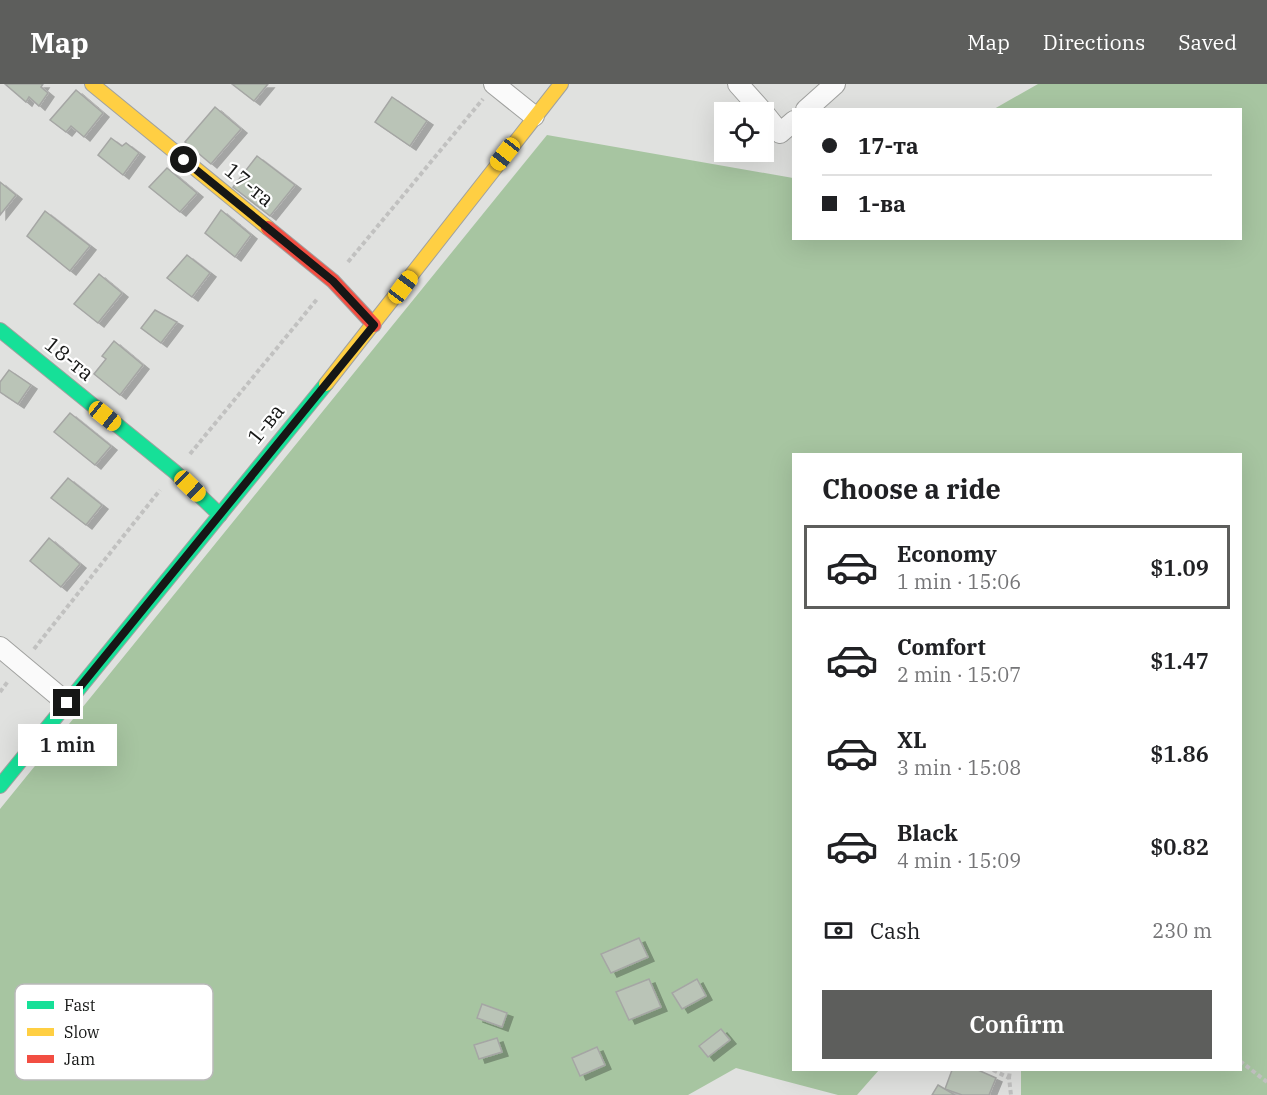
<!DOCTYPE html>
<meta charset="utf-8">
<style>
:root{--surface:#fff;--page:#f2f2f2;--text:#202124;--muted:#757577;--line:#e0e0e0;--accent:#5d5e5c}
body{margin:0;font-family:"IBM Plex Serif",serif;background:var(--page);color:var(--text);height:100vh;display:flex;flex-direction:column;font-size:22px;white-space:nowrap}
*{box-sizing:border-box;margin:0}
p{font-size:20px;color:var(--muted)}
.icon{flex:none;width:33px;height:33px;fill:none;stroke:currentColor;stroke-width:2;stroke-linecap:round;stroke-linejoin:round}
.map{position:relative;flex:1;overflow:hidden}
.drawer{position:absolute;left:792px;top:369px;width:450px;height:618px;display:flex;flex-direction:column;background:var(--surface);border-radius:0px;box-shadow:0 6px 24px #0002}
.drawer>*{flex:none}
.guide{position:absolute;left:792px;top:24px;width:450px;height:132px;border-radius:0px;box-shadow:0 6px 24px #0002;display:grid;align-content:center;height:132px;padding:0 30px;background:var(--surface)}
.buttons{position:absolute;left:714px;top:18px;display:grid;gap:12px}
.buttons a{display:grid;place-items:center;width:60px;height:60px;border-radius:0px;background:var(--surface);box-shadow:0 6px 24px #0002;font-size:30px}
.end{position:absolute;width:27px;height:27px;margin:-14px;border:8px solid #161716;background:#fff;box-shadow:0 0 0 3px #fff}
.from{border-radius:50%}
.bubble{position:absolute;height:42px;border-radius:0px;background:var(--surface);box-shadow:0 6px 24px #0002;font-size:20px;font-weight:600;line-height:42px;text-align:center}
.car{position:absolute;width:18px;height:36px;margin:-18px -9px;border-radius:8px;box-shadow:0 0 4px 2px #0007;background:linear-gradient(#f5c518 24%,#345 0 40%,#f5c518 0 76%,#345 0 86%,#f5c518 0)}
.guide b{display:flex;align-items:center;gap:21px;height:57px;font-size:22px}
.guide b+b{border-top:2px solid var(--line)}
.guide i{width:15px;height:15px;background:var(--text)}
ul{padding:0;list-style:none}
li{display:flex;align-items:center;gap:18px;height:84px;margin:0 12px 9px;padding:0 18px;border:3px solid transparent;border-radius:0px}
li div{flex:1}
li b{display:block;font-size:22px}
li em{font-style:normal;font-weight:600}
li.selected{border-color:var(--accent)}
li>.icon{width:54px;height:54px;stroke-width:1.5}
h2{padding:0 30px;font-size:27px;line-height:72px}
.pay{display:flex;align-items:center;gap:15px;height:66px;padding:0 30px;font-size:22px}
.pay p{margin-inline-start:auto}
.action{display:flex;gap:12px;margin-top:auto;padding:12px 30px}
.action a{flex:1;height:69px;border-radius:0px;background:var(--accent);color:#fff;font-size:24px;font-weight:600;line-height:69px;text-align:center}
header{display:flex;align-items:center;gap:36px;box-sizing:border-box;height:84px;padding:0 30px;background:var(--accent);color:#fff}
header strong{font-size:28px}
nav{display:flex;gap:33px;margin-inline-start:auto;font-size:21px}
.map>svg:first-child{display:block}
.forest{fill:#a7c5a1}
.building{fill:#bac4b7;stroke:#a5a6a4;stroke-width:1.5;filter:url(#shadow)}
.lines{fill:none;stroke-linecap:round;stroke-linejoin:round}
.street-casing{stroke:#a0a19f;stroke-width:22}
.fast-casing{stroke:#a0a19f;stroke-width:16}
.slow-casing{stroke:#a0a19f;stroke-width:16}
.jam-casing{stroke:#a0a19f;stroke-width:16}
.path{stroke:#c1c1c0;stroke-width:4;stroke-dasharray:4.5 3;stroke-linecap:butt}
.street{stroke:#fafafa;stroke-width:20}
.fast{stroke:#16e098;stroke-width:14}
.slow{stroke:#ffcf43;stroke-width:14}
.jam{stroke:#f24e42;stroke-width:14}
.route{stroke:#161716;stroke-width:8}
.labels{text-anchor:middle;stroke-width:4.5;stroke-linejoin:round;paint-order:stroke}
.street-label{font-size:21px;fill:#161716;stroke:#fff}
.key{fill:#fff;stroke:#b9b9b9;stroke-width:1.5}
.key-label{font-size:16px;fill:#161716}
</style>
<header>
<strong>Map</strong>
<nav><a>Map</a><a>Directions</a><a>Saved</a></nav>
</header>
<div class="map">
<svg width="1267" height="1011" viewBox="0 0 1267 1011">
<defs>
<filter id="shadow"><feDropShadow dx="6" dy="4" stdDeviation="0" flood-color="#0004"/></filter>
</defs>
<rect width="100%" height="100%" fill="#e0e1df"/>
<polygon class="forest" points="1038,0 1267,0 1267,1011 1021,1011 1021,986 1240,986 1240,370 794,370 794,986 879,986 857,1011 838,1011 736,984 688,1011 0,1011 0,725 547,51 793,94 794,154 1240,154 1240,26 994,25"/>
<g class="building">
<polygon points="5,0 43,0 41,3 48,9 39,22 29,13 26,18"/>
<polygon points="232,0 268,0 254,17"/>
<polygon points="76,6 103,29 84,53 71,42 66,48 50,36"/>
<polygon points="392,13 427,37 410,62 375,38"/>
<polygon points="215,23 241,45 211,80 185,58"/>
<polygon points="111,54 122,62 126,59 139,69 123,91 98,71"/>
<polygon points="257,72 295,101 270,132 233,103"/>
<polygon points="167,84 197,109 180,128 149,103"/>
<polygon points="0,98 16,111 0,131"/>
<polygon points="221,126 251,151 235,173 205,149"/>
<polygon points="45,127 90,162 70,187 27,152"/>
<polygon points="187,171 210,189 192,213 167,194"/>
<polygon points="99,190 122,209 98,239 74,220"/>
<polygon points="155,226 177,238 161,259 141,244"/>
<polygon points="114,257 143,281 120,311 94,290 106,275 102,272"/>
<polygon points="9,286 31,301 18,320 0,308 0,298"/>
<polygon points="70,329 111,362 95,381 54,348"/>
<polygon points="68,394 102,421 86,441 51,414"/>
<polygon points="49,454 80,480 61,503 30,477"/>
<polygon points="639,854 648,873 611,889 601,870"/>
<polygon points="649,895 661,923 629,936 616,908"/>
<polygon points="697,895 706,912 682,925 672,909"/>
<polygon points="482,920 507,929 502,943 477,934"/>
<polygon points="721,945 730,956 708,973 699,962"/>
<polygon points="497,954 502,968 479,975 474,961"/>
<polygon points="597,963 605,981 580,992 572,974"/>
<polygon points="952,986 978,986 996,994 989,1011 962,1011 945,1005"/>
<polygon points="938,1001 955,1011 932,1011"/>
</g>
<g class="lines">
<g class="street-casing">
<g id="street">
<polyline points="494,0 534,32"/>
<polyline points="738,0 763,28"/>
<polyline points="806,26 835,0"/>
<polyline points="764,29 780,49 794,37"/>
<polyline points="0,563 67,619"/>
</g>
</g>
<g class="fast-casing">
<g id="fast">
<polyline points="0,246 175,388 220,431"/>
<polyline points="0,702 326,300"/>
</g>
</g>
<g class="slow-casing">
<g id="slow">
<polyline points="92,0 268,144"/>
<polyline points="326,300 561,0"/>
</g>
</g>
<g class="jam-casing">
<polyline id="jam" points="268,144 333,197 374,241"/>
</g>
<g class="path">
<polyline points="348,178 483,15"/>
<polyline points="190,370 318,214"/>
<polyline points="34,565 160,406"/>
<polyline points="0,608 9,596"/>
<polyline points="1240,977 1267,998"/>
<polyline points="993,986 1009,994 1011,1011"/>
<polyline points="1009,994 1010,986"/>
</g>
<use href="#street" class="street"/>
<use href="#fast" class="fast"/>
<use href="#slow" class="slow"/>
<use href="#jam" class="jam"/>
</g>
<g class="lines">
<polyline class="route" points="67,619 374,241 333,197 184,76"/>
</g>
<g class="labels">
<g class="street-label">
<text transform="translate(249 101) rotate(39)" y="7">17-та</text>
<text transform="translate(69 275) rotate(39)" y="7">18-та</text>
<text transform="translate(266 340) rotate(-51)" y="7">1-ва</text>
</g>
</g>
<rect x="15" y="900" width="198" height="96" rx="9" class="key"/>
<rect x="27" y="917" width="27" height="8" fill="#16e098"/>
<rect x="27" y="944" width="27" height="8" fill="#ffcf43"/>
<rect x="27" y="971" width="27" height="8" fill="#f24e42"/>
<g class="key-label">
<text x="64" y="927">Fast</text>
<text x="64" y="954">Slow</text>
<text x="64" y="981">Jam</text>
</g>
</svg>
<div class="buttons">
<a><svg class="icon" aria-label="locate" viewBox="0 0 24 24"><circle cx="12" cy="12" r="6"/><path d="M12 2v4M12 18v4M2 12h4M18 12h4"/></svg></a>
</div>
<i class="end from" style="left:184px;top:76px"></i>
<i class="end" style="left:67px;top:619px"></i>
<div class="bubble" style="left:18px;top:640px;width:99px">1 min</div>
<i class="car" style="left:505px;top:70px;rotate:218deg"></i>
<i class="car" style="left:403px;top:203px;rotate:37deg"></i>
<i class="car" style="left:105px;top:332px;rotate:129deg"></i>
<i class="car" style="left:190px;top:402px;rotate:134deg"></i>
<div class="guide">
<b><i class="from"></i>17-та</b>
<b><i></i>1-ва</b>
</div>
<section class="drawer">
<h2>Choose a ride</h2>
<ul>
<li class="selected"><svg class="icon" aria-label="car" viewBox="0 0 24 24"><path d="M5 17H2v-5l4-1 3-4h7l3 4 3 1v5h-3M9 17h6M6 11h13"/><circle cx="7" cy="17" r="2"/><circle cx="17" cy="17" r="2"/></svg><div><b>Economy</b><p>1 min · 15:06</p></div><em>$1.09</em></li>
<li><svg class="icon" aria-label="car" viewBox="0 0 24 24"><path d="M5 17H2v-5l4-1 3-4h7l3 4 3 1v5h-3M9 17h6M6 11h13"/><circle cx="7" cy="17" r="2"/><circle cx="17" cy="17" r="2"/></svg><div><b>Comfort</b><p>2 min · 15:07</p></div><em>$1.47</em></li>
<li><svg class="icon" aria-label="car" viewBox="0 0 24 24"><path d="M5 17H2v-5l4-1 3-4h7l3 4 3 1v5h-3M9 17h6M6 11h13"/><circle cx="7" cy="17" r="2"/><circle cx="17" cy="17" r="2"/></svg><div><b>XL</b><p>3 min · 15:08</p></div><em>$1.86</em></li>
<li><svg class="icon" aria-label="car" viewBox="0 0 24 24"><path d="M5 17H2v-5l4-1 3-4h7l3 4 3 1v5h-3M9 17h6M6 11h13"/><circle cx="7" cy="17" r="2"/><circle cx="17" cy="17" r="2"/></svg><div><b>Black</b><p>4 min · 15:09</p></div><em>$0.82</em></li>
</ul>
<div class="pay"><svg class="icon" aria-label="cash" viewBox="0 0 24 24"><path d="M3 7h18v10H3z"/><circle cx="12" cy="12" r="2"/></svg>Cash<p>230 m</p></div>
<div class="action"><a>Confirm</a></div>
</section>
</div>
